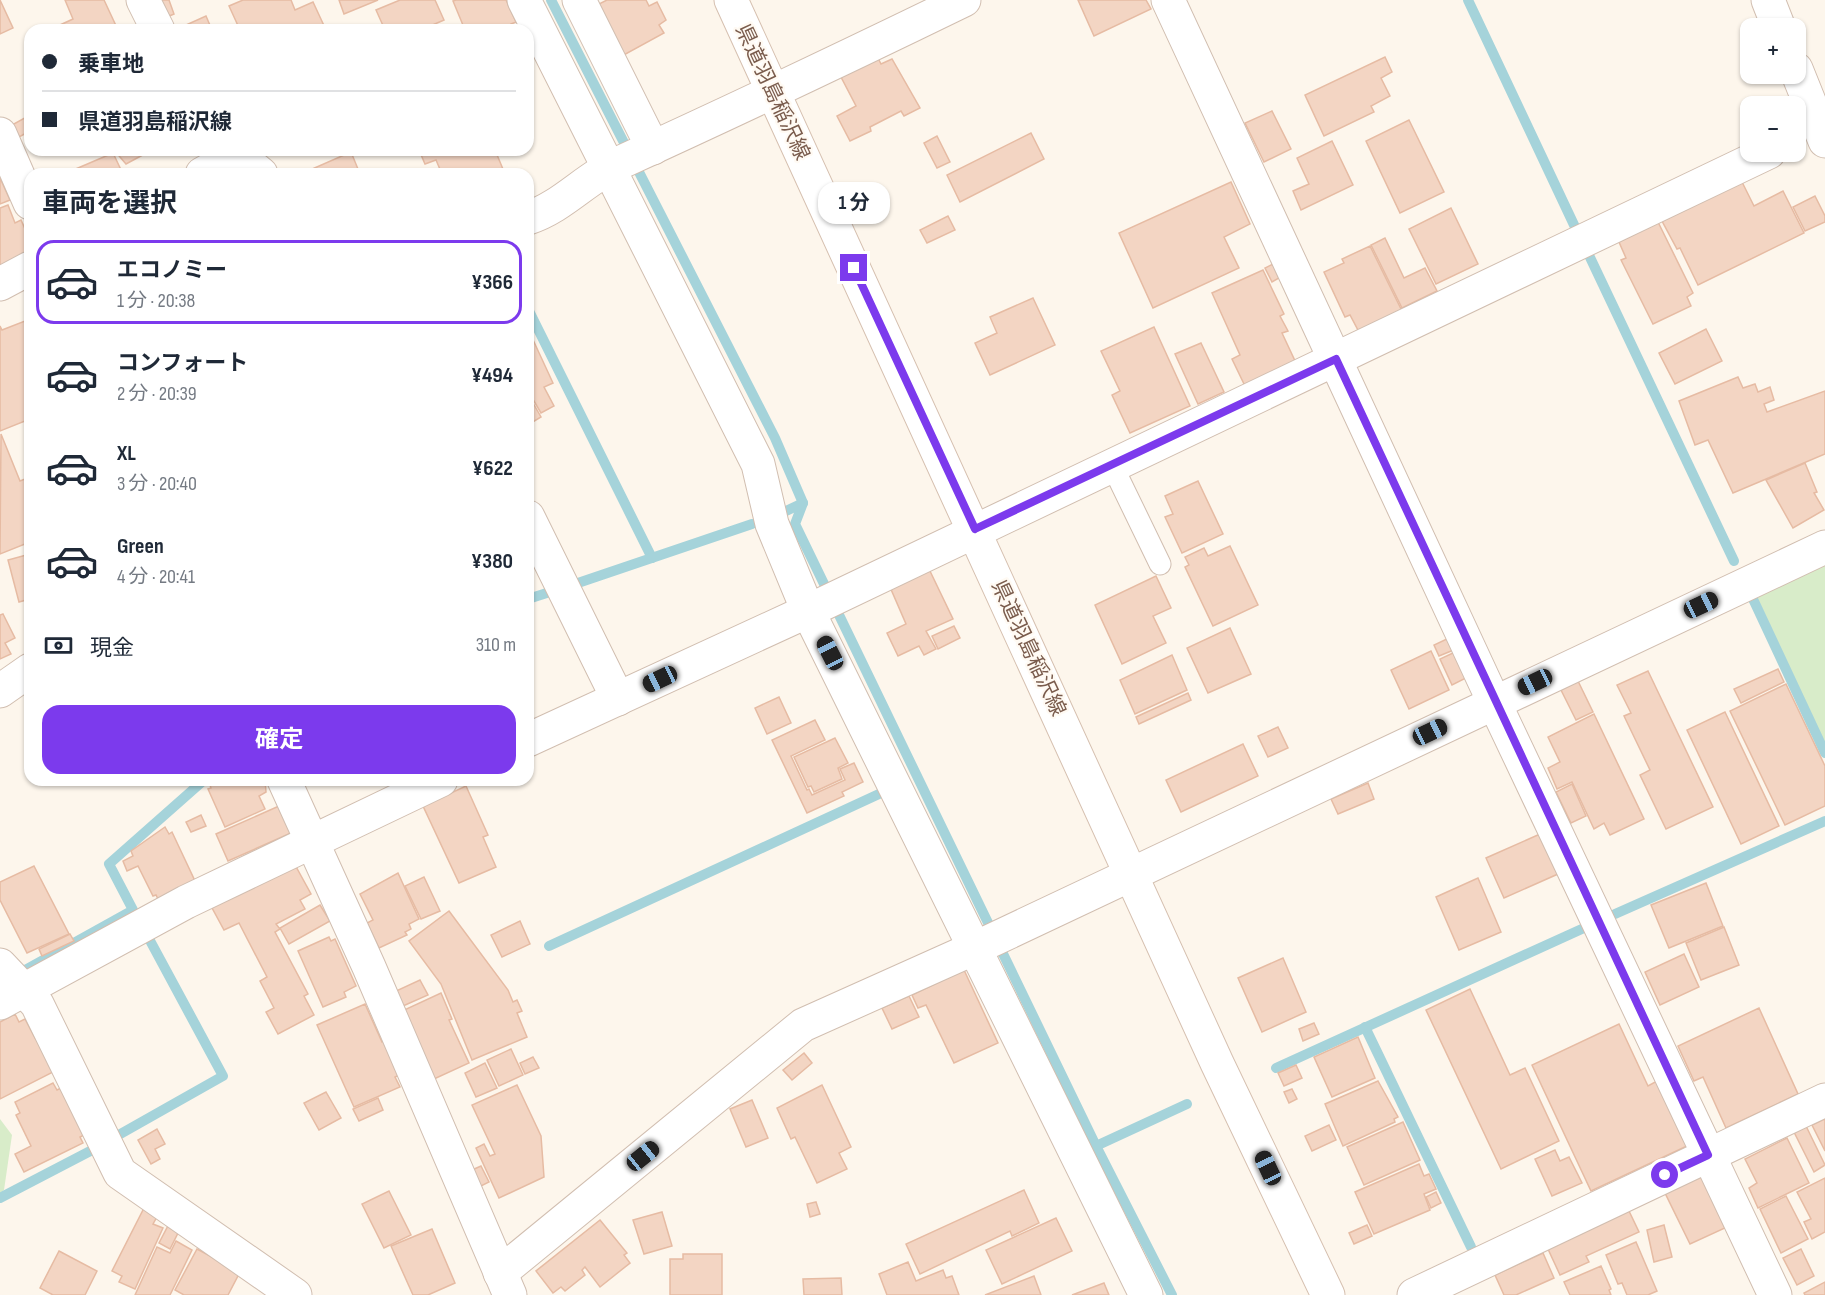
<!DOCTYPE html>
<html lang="ja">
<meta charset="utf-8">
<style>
:root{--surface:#fff;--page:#f2f2f3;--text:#1f2937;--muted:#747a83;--line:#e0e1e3;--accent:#7c3aed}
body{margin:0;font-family:"Sofia Sans Condensed","Noto Sans JP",sans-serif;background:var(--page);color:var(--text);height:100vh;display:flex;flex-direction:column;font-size:22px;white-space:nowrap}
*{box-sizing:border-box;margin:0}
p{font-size:20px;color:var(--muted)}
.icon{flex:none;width:33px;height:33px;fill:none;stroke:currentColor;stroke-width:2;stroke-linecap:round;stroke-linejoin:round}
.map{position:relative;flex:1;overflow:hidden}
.side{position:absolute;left:24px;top:168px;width:510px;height:618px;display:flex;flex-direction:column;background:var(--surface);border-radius:18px;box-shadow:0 2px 4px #0004}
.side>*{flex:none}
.top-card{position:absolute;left:24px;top:24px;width:510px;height:132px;border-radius:18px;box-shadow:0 2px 4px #0004;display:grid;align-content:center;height:132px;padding:0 18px;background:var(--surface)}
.buttons{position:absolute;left:1740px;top:18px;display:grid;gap:12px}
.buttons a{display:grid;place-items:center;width:66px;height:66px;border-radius:12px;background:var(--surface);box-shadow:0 2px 4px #0004;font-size:30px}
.end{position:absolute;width:27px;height:27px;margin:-14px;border:8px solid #7c3aed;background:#fff;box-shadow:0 0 0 3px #fff}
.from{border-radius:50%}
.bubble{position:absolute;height:42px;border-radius:18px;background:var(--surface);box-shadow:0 2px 4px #0004;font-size:20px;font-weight:700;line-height:42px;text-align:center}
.car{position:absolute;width:18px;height:36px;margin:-18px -9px;border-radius:8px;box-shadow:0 0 4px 2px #0007;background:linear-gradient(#222 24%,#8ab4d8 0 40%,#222 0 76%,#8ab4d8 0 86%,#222 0)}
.top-card b{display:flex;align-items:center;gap:21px;height:57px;font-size:22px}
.top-card b+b{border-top:2px solid var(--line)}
.top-card i{width:15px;height:15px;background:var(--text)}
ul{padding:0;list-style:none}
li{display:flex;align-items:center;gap:18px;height:84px;margin:0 12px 9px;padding:0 6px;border:3px solid transparent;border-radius:18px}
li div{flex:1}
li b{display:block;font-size:22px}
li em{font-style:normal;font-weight:700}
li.current{border-color:var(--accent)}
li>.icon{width:54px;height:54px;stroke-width:1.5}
h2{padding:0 18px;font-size:27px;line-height:72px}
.pay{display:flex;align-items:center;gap:15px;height:66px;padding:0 18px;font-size:22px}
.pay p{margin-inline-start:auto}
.button{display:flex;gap:12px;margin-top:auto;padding:12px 18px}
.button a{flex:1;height:69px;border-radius:18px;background:var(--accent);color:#fff;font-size:24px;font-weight:700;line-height:69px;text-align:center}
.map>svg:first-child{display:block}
.green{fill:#d8ecc9}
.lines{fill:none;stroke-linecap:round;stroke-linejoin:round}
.stream{stroke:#a5d3da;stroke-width:10}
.building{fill:#f3d5c3;stroke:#e6bba3;stroke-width:1.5}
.lane-casing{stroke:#d1beb0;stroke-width:23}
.street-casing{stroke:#d1beb0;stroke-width:35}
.secondary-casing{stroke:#d6c0b0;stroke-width:35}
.lane{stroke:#fff;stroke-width:21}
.street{stroke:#fff;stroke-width:33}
.secondary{stroke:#fff;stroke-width:33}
.route{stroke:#7c3aed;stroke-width:8}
.labels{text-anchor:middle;stroke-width:4.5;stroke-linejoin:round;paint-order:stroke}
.street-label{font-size:21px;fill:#7a5c4d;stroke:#fffaf3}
</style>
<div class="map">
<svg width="1825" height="1295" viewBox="0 0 1825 1295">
<rect width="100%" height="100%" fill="#fdf6ec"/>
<g class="green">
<polygon points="1825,563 1825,743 1756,595"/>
<polygon points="0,1119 12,1135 4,1190 0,1193"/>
</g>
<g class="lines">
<g class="stream">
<polyline points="551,0 775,438 803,503 795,524 1096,1146 1172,1295"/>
<polyline points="1468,0 1575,227"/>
<polyline points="1587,251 1734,561"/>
<polyline points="528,309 652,558"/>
<polyline points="786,511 803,503"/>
<polyline points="575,584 752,524"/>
<polyline points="528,599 553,591"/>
<polyline points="1753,599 1825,753"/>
<polyline points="1615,914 1825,821"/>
<polyline points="549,946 892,788"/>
<polyline points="16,975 133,910 109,864 204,780"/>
<polyline points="1365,1027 1471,1247"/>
<polyline points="1276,1068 1584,928"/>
<polyline points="115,1137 223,1076 147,935"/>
<polyline points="1096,1146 1187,1104"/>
<polyline points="0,1198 98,1147"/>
</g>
</g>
<g class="building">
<polygon points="0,0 13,28 0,34"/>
<polygon points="65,0 104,0 118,30 62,30 60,25 73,19"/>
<polygon points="160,0 169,0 174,14 167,17"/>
<polygon points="243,0 291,0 295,10 313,2 326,30 240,30 229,6"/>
<polygon points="339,0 378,0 344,14"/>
<polygon points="400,0 435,0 444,20 421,30 385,30 376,10"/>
<polygon points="456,0 506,0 516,22 511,24 513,30 465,30 453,1"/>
<polygon points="607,0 646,0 649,6 657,2 666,20 659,25 664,33 622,56 595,6"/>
<polygon points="1078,0 1146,0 1151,9 1094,36"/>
<polygon points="206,16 212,30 175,30"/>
<polygon points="1385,57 1392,72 1381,78 1390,96 1371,106 1374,112 1324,136 1305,95"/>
<polygon points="878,58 881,64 892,59 920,108 904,116 901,111 870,127 871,131 850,141 837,116 856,106 841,77"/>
<polygon points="1272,111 1291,149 1264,162 1245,123"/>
<polygon points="30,115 30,131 19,137 12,125"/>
<polygon points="1409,120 1444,192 1400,213 1366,141"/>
<polygon points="1031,133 1044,159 960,202 947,175"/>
<polygon points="937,136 950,162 937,168 924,143"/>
<polygon points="1332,141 1353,185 1301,210 1293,191 1309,184 1297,158"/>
<polygon points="114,150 152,150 126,164"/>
<polygon points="419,150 495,150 505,174 442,174 436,160 425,164"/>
<polygon points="351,152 360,174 303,174 303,173"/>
<polygon points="113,153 123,174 66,174 71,171"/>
<polygon points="0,178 10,200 0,204"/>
<polygon points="1231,182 1250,224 1224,237 1239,268 1153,308 1119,233"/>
<polygon points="1742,182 1754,206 1783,191 1804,233 1698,285 1680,248 1677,249 1662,221"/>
<polygon points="1815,196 1825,216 1825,222 1805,231 1793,207"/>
<polygon points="8,205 15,223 21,220 30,240 30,257 0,271 0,208"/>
<polygon points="1451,208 1478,264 1436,284 1409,229"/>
<polygon points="948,216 955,230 927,243 920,230"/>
<polygon points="1658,222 1693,293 1687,297 1691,306 1653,324 1621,260 1626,258 1619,242"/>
<polygon points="1385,238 1404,278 1425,268 1437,291 1402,308 1371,245"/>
<polygon points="1370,246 1402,311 1359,332 1350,315 1345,317 1324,272 1344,263 1342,259"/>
<polygon points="1273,264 1279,278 1272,282 1265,268"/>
<polygon points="1263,270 1284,314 1280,316 1288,331 1282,333 1296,363 1245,386 1232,359 1240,355 1212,293"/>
<polygon points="1033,298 1055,345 990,375 975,343 997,333 990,317"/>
<polygon points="30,319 30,419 0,431 0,326 2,330"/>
<polygon points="1154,327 1190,406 1130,433 1112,395 1120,391 1101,351"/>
<polygon points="528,329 553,383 544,387 554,406 541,413 534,401 528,404"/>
<polygon points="1706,329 1722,361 1675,384 1659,353"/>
<polygon points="1201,343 1224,392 1198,404 1175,354"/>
<polygon points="1738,377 1743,388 1755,384 1758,392 1770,387 1774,400 1764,404 1767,412 1825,391 1825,454 1733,493 1708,440 1695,445 1679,401"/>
<polygon points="533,403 541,417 528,425 528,405"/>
<polygon points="1,434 20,481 30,477 30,542 0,554"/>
<polygon points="1805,463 1817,492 1814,493 1824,510 1793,528 1766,480"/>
<polygon points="1198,481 1223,534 1182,553 1165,517 1173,514 1165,496"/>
<polygon points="1230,546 1258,605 1213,626 1185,567 1189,565 1185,557 1204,548 1208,556"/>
<polygon points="30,554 30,599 19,602 8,560"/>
<polygon points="929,569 953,619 926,631 936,649 924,655 919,646 898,656 887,633 906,624 890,587"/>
<polygon points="1156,576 1171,608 1153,616 1166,643 1122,664 1095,605"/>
<polygon points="3,614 15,638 5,643 11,654 0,659 0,615"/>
<polygon points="954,626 960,638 938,649 932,636"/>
<polygon points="1230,628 1251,674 1208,693 1187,648"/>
<polygon points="1451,637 1456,649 1439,656 1434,645"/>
<polygon points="1431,651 1449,690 1409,709 1391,670"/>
<polygon points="1455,652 1466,678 1452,685 1440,659"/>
<polygon points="1172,655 1187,690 1135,714 1120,680"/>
<polygon points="1778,669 1784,682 1741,703 1734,689"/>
<polygon points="1648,671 1713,807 1666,829 1640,775 1650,770 1624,716 1631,713 1617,685"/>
<polygon points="1578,681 1593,712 1576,720 1561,690"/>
<polygon points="1786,684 1825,766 1825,806 1785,825 1730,711"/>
<polygon points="1188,693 1191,700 1139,724 1136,717"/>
<polygon points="779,697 791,723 767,734 755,708"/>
<polygon points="1725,712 1779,826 1741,844 1687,730"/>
<polygon points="1594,714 1644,819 1610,835 1604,823 1594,829 1572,782 1557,789 1548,768 1560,762 1548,737"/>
<polygon points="815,720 825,740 791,756 807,790 809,789 812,795 845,780 840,769 854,763 863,782 842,792 844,796 807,813 772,740"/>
<polygon points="1278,727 1288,748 1268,757 1258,736"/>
<polygon points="835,738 848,763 838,768 842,779 814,792 811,786 808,787 794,757"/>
<polygon points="1243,744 1258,776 1181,812 1166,780"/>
<polygon points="214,780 265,780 266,792 259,796 265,809 225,827 208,789 211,788 209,782"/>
<polygon points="1368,783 1374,799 1338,814 1331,799"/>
<polygon points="1572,784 1586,816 1571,823 1556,792"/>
<polygon points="466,786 488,835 483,837 496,867 459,883 423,806"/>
<polygon points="279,806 291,833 228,861 216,834"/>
<polygon points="201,815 206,826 191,832 186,822"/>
<polygon points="165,827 169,834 172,832 195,881 158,899 156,895 153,896 138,866 127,871 123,861 133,856 131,851"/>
<polygon points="1540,834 1558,874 1504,898 1486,858"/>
<polygon points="294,863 311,894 300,900 305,909 276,924 280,929 275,932 308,994 304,996 314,1015 278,1034 266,1012 274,1008 260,981 267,977 239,923 224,930 211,906"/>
<polygon points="34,866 69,934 27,953 0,900 0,882"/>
<polygon points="398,873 419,919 409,924 411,929 405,932 407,935 379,948 367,923 373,920 360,894"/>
<polygon points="424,877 440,911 421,919 405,886"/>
<polygon points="1478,878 1501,932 1459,950 1436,897"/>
<polygon points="1706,883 1723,926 1669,948 1651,905"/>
<polygon points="320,905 330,921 289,944 280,928"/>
<polygon points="449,911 508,990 513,1002 517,1000 522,1011 517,1013 527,1037 472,1060 441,984 409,941"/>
<polygon points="520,921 530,944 502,957 491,935"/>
<polygon points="1724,927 1739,965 1701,980 1686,943"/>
<polygon points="70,934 74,941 42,956 39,949"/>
<polygon points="329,937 331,941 335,939 356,986 344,992 346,997 323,1007 298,951"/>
<polygon points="1684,954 1699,987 1660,1005 1645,972"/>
<polygon points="1283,958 1306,1012 1262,1032 1238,978"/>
<polygon points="964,970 998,1043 954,1063 926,1005 918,1008 912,995"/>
<polygon points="420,980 428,995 403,1006 396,991"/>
<polygon points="1470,989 1510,1075 1525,1068 1559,1141 1501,1169 1426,1010"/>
<polygon points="441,993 452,1019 449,1020 469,1063 434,1079 402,1011"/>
<polygon points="909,996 919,1017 892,1029 882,1008"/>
<polygon points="365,1004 382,1042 386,1040 401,1074 395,1077 400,1087 354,1107 317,1025"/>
<polygon points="1759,1008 1798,1094 1726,1128 1703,1077 1694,1081 1678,1046"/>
<polygon points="15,1014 19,1022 25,1019 35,1038 38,1036 55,1071 0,1099 0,1022"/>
<polygon points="1314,1023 1319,1034 1303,1041 1299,1029"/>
<polygon points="1619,1024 1648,1086 1657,1081 1687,1146 1591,1191 1532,1065"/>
<polygon points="1358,1037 1375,1078 1332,1097 1314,1057"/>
<polygon points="511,1049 523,1075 499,1086 487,1060"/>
<polygon points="804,1053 812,1063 792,1080 783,1070"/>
<polygon points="533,1057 539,1068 525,1074 520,1063"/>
<polygon points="485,1063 497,1088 476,1097 465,1073"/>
<polygon points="1296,1065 1302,1078 1284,1086 1278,1073"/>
<polygon points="1378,1081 1398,1117 1394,1119 1395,1122 1343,1146 1325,1104"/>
<polygon points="53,1083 57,1090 65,1086 88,1133 80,1137 83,1143 24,1172 15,1154 31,1146 16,1115 20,1113 15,1102"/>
<polygon points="517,1085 541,1136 544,1177 499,1198 476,1148 484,1144 490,1156 495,1154 472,1105"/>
<polygon points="822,1085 851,1147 839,1153 847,1169 817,1183 795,1137 791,1139 777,1108"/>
<polygon points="1292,1089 1297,1099 1289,1103 1284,1092"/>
<polygon points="326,1092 341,1118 319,1130 304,1103"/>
<polygon points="378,1098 383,1110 359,1121 353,1109"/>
<polygon points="752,1100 768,1138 746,1147 730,1109"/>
<polygon points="1825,1119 1825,1151 1812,1125"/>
<polygon points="1403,1122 1420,1160 1364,1185 1347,1147"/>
<polygon points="1329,1125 1336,1140 1312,1151 1305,1136"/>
<polygon points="1806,1126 1825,1165 1814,1172 1794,1132"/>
<polygon points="157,1129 165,1144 155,1149 160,1159 151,1164 138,1140"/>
<polygon points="1787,1138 1809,1183 1758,1208 1749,1188 1757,1183 1745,1159"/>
<polygon points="1555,1150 1560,1161 1569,1157 1582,1183 1552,1196 1535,1159"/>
<polygon points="1419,1164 1424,1176 1429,1174 1436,1189 1424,1194 1430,1210 1374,1234 1355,1192"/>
<polygon points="481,1166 489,1182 479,1187 472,1170"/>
<polygon points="1701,1176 1725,1228 1690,1244 1665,1193"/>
<polygon points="1825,1178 1825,1232 1812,1239 1804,1222 1811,1219 1797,1192"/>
<polygon points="1024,1190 1039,1223 1012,1236 1010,1231 920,1274 906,1244"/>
<polygon points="389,1191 411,1235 384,1248 362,1204"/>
<polygon points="1436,1192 1441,1203 1431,1208 1426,1197"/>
<polygon points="1786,1196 1808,1239 1781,1253 1760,1209"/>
<polygon points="816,1202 820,1214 810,1217 807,1204"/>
<polygon points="144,1208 158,1215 153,1224 163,1228 135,1289 119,1282 122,1276 112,1271"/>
<polygon points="1629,1211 1639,1232 1586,1256 1589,1262 1560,1275 1548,1249"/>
<polygon points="662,1212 672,1246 644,1254 633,1220"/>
<polygon points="1056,1218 1072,1251 1002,1284 986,1250"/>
<polygon points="600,1220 627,1253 624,1255 630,1263 600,1287 585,1267 582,1270 585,1275 565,1291 561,1287 553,1293 536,1271"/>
<polygon points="170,1222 181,1227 170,1249 159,1243"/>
<polygon points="1367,1225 1372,1236 1354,1244 1349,1233"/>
<polygon points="1664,1225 1672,1257 1654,1262 1647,1230"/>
<polygon points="432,1229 455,1283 428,1295 413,1295 391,1246"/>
<polygon points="176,1241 192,1250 170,1295 135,1295 157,1247 170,1253"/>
<polygon points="1636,1242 1657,1291 1648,1295 1627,1295 1622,1283 1618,1284 1606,1255"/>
<polygon points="197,1249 240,1272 228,1295 184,1295 175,1290"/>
<polygon points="1801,1249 1814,1276 1797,1285 1783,1258"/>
<polygon points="59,1251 97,1271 85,1295 53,1295 40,1288"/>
<polygon points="1543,1253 1554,1278 1516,1295 1504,1295 1495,1275"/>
<polygon points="683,1254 722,1254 722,1295 670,1295 670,1259 683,1259"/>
<polygon points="908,1262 916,1281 943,1270 946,1278 952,1276 959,1295 887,1295 879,1274"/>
<polygon points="1601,1266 1611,1289 1609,1290 1611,1295 1570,1295 1564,1282"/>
<polygon points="1034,1276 1041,1295 985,1295"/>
<polygon points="841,1278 842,1295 804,1295 803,1279"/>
<polygon points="1825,1282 1825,1295 1805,1295 1804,1293"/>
<polygon points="1104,1283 1109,1295 1072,1295"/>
</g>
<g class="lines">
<g class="lane-casing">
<polyline id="lane" points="1112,465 1160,564"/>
</g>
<g class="street-casing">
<g id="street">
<polyline points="143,0 158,30"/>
<polyline points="524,0 758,464 772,524 808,611 1146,1295"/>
<polyline points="579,0 653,148"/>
<polyline points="1168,0 1494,702 1775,1295"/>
<polyline points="1768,0 1779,28"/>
<polyline points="1796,69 1825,141"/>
<polyline points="0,134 30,203"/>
<polyline points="232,150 261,174"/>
<polyline points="202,174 236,155"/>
<path d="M528 218C562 207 585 179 617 164 733 111 849 56 964 0"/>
<polyline points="0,284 30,268"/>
<polyline points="528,517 618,699"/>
<polyline points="0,691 30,670"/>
<polyline points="528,740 808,611 1769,152"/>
<polyline points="284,780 369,967 510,1295"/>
<polyline points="0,965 37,1004 120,1173 295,1295"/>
<polyline points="0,1003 186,902 441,780"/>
<polyline points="500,1273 803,1025 986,943 1825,547"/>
<polyline points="1414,1295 1825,1100"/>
</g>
</g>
<g class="secondary-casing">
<polyline id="secondary" points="731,0 1217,1063 1328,1295"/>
</g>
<use href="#lane" class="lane"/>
<use href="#street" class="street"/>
<use href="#secondary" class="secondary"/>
</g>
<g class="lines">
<polyline class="route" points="854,268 975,529 1336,359 1708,1155 1665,1175"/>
</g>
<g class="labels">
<g class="street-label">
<text transform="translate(773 92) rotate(65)" y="7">県道羽島稲沢線</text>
<text transform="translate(1029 648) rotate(65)" y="7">県道羽島稲沢線</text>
</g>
</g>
</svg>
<div class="buttons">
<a>+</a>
<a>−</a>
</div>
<i class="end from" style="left:1665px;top:1175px"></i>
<i class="end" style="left:854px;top:268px"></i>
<div class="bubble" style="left:818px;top:182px;width:72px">1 分</div>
<i class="car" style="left:1701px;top:605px;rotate:65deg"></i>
<i class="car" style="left:830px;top:653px;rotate:333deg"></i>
<i class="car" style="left:660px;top:679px;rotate:245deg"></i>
<i class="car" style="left:1535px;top:682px;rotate:245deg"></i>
<i class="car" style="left:1430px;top:732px;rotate:65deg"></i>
<i class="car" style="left:643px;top:1156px;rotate:51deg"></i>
<i class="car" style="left:1268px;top:1168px;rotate:335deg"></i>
<div class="top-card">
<b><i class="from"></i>乗車地</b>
<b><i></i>県道羽島稲沢線</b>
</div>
<section class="side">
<h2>車両を選択</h2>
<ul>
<li class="current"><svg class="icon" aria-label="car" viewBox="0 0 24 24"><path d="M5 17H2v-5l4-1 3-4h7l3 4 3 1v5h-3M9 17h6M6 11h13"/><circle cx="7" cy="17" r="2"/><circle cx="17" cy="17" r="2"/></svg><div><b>エコノミー</b><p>1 分 · 20:38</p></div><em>¥366</em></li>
<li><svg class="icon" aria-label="car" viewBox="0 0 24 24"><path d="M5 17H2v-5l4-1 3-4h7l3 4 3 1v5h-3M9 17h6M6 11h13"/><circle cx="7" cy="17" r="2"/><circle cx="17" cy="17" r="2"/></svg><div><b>コンフォート</b><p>2 分 · 20:39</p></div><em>¥494</em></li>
<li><svg class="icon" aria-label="car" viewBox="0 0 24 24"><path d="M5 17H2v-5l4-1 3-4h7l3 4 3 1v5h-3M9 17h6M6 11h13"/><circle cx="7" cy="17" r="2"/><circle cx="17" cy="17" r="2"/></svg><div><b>XL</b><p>3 分 · 20:40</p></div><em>¥622</em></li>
<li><svg class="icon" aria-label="car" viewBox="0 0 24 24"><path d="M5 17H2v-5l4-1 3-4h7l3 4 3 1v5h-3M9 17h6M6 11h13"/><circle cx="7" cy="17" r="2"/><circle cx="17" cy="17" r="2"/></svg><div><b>Green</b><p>4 分 · 20:41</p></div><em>¥380</em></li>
</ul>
<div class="pay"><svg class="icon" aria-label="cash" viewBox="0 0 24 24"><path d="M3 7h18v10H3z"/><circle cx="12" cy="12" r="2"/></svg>現金<p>310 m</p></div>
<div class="button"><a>確定</a></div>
</section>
</div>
